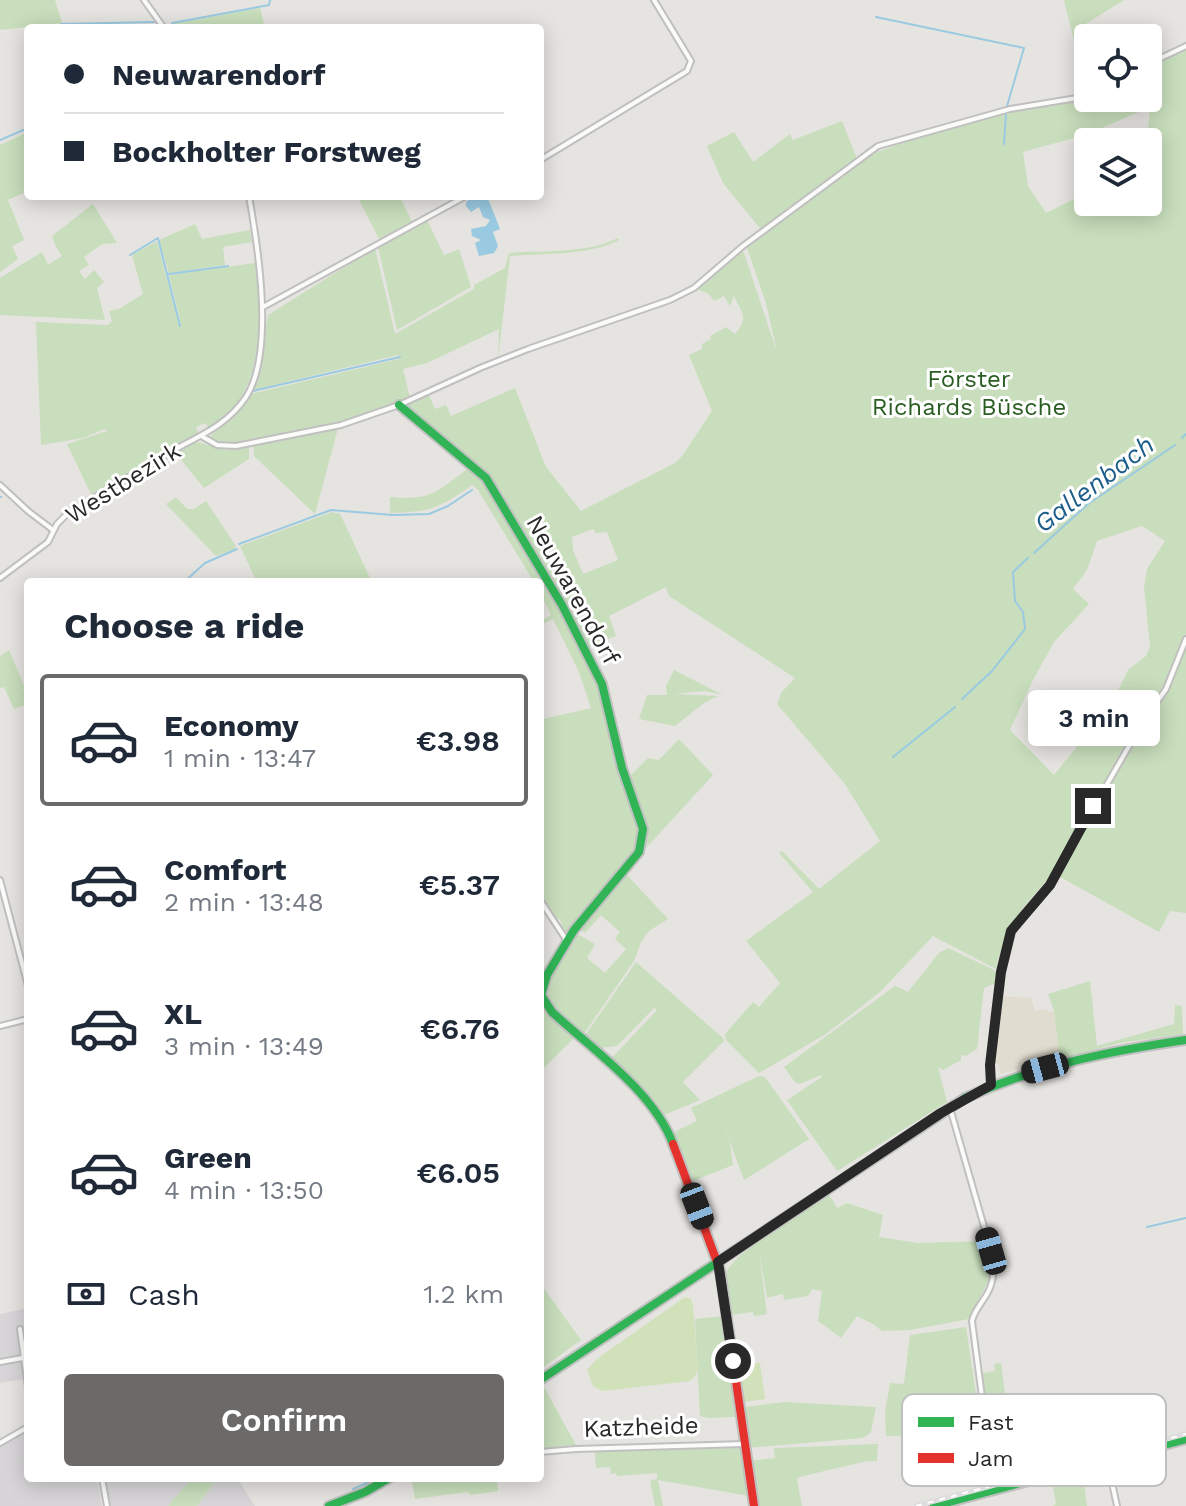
<!DOCTYPE html>
<meta charset="utf-8">
<style>
:root{--surface:#fff;--page:#f6f6f7;--text:#1f2937;--muted:#747a83;--line:#e0e1e3;--accent:#6b6a69}
body{margin:0;font-family:"Work Sans",sans-serif;background:var(--page);color:var(--text);height:100vh;display:flex;flex-direction:column;font-size:30px;white-space:nowrap}
*{box-sizing:border-box;margin:0}
p{font-size:26px;color:var(--muted)}
.icon{flex:none;width:44px;height:44px;fill:none;stroke:currentColor;stroke-width:2;stroke-linecap:round;stroke-linejoin:round}
.map{position:relative;flex:1;overflow:hidden}
.side{position:absolute;left:24px;top:578px;width:520px;height:904px;display:flex;flex-direction:column;background:var(--surface);border-radius:8px;box-shadow:0 4px 20px #0003}
.side>*{flex:none}
.hud{position:absolute;left:24px;top:24px;width:520px;height:176px;border-radius:8px;box-shadow:0 4px 20px #0003;display:grid;align-content:center;height:176px;padding:0 40px;background:var(--surface)}
.tools{position:absolute;left:1074px;top:24px;display:grid;gap:16px}
.tools a{display:grid;place-items:center;width:88px;height:88px;border-radius:8px;background:var(--surface);box-shadow:0 4px 20px #0003;font-size:40px}
.end{position:absolute;width:36px;height:36px;margin:-18px;border:10px solid #292929;background:#fff;box-shadow:0 0 0 4px #fff}
.from{border-radius:50%}
.bubble{position:absolute;height:56px;border-radius:8px;background:var(--surface);box-shadow:0 4px 20px #0003;font-size:26px;font-weight:600;line-height:56px;text-align:center}
.car{position:absolute;width:24px;height:48px;margin:-24px -12px;border-radius:10px;box-shadow:0 0 6px 2px #0007;background:linear-gradient(#222 24%,#8ab4d8 0 40%,#222 0 76%,#8ab4d8 0 86%,#222 0)}
.hud b{display:flex;align-items:center;gap:28px;height:76px;font-size:30px}
.hud b+b{border-top:2px solid var(--line)}
.hud i{width:20px;height:20px;background:var(--text)}
ul{padding:0;list-style:none}
li{display:flex;align-items:center;gap:24px;height:132px;margin:0 16px 12px;padding:0 24px;border:4px solid transparent;border-radius:8px}
li div{flex:1}
li b{display:block;font-size:30px}
li em{font-style:normal;font-weight:600}
li.on{border-color:var(--accent)}
li>.icon{width:72px;height:72px;stroke-width:1.5}
h2{padding:0 40px;font-size:36px;line-height:96px}
.pay{display:flex;align-items:center;gap:20px;height:88px;padding:0 40px;font-size:30px}
.pay p{margin-inline-start:auto}
.primary-button{display:flex;gap:16px;margin-top:auto;padding:16px 40px}
.primary-button a{flex:1;height:92px;border-radius:8px;background:var(--accent);color:#fff;font-size:32px;font-weight:600;line-height:92px;text-align:center}
.map>svg:first-child{display:block}
.industrial{fill:#d7d5d7}
.education{fill:#e0dccf}
.green{fill:#c8debc;fill-rule:evenodd}
.pitch{fill:#d1e2ba}
.water{fill:#9acae1}
.lines{fill:none;stroke-linecap:round;stroke-linejoin:round}
.stream{stroke:#9acae1;stroke-width:2}
.street-casing{stroke:#c1c0c0;stroke-width:8}
.fast-casing{stroke:#c1c0c0;stroke-width:12}
.jam-casing{stroke:#c1c0c0;stroke-width:12}
.street{stroke:#fbfbfa;stroke-width:4}
.fast{stroke:#30b455;stroke-width:8}
.jam{stroke:#e5322d;stroke-width:8}
.rail-casing{stroke:#dddcde;stroke-width:5}
.rail{stroke:#fff;stroke-width:2;stroke-dasharray:6;stroke-linecap:butt}
.route{stroke:#292929;stroke-width:10}
.labels{text-anchor:middle;stroke-width:6;stroke-linejoin:round;paint-order:stroke}
.park-label{font-size:24px;fill:#2a5d21;stroke:#fff}
.street-label{font-size:24px;fill:#292929;stroke:#fff}
.water-label{font-size:26px;font-style:italic;fill:#1c5d8a;stroke:#fff}
.key{fill:#fff;stroke:#bfbfbf;stroke-width:2}
.key-label{font-size:22px;fill:#292929}
</style>
<div class="map">
<svg width="1186" height="1506" viewBox="0 0 1186 1506">
<rect width="100%" height="100%" fill="#e6e4e0"/>
<g class="industrial">
<polygon points="28,1308 28,1404 24,1379 0,1383 0,1314"/>
<polygon points="28,1429 28,1478 97,1478 102,1506 0,1506 0,1445"/>
<polygon points="105,1478 192,1478 168,1506 111,1506"/>
<polygon points="218,1478 237,1478 255,1506 197,1506"/>
</g>
<polygon class="education" points="1001,996 1031,998 1035,1011 1047,1009 1048,1012 1054,1011 1060,1059 1001,1074 998,1064 994,1063"/>
<g class="green">
<polygon points="0,0 55,0 62,23 0,30"/>
<polygon points="1064,0 1124,0 1079,28 1076,49"/>
<polygon points="260,8 265,28 167,28 165,25"/>
<path d="M1186 48V913L1170 911 1159 932 1053 873C1023 908 1006 922 996 969L933 936 880 992 826 1034 759 1073 726 1040 725 1034 753 1002 759 1007 780 983 746 941 813 892 779 853 782 851 819 889 880 841 845 784 777 704 781 693 795 678 669 596 666 587 609 616 616 636 588 647 545 571 543 577 599 681 606 720 642 835 638 850 588 907 570 933 563 930 560 918 558 920 540 896V720L591 708 579 672 553 619 540 625V622L551 615 540 592V582H534L478 490 472 485C439 508 431 512 390 513V497C433 501 437 491 470 467L495 495H504L483 470 405 409V404L428 393 435 409 446 405 451 416 515 388 546 467 581 511 675 463 683 455 712 411 689 355 702 349V344L711 339 710 336 726 327 735 334C749 318 742 314 734 296L730 306 724 296 714 301 709 294 697 289 741 250 744 253 777 352 766 303 746 245 763 232 723 183 707 146 734 132 753 162 790 134 793 140 842 121 857 159 948 127 1011 111 1076 101 1088 96 1148 98V67ZM1150 107 1147 142 1148 202H1088V192L1046 213 1028 186 1023 152 1088 134ZM1142 526 1165 541 1147 569 1144 587 1150 646 1146 656 1128 670 1112 703 1054 775 1010 730 1033 680 1054 642 1089 604 1073 589 1087 570 1097 541ZM593 529 596 533 607 532 618 560 583 574 573 550 572 537Z"/>
<polygon points="28,132 28,191 8,200 24,240 12,246 18,259 0,272 0,145"/>
<polygon points="357,196 399,196 412,221 379,239"/>
<polygon points="93,204 117,243 102,244 84,257 89,265 79,271 85,279 94,270 104,282 97,288 105,320 0,315 0,278 42,252 48,265 62,256 56,247 52,236"/>
<polygon points="427,220 444,255 459,249 471,287 397,330 378,247"/>
<polygon points="195,224 202,239 250,230 252,242 223,247 225,265 169,273 159,240"/>
<path d="M618 238 619 240C588 256 544 253 510 256L498 360 499 329 427 363 403 369 410 398C364 415 323 427 274 437 253 441 233 447 213 441L210 436 235 415 251 394 399 359 398 355 253 390 258 374 268 315 375 248 395 334 474 289V285L505 268 509 253C543 250 587 254 618 238Z"/>
<path d="M157 241 179 325 181 324 169 275 255 263C262 321 266 395 209 429L205 423 196 427 198 433 91 494 67 444 107 431 105 429 83 438 41 445 36 322 108 325 112 321 109 311 119 309 143 294 132 255Z"/>
<polygon points="338,428 315,514 254,456 253,446"/>
<polygon points="197,442 226,450 249,446 249,459 204,488 178,456 178,451"/>
<polygon points="176,497 187,509 194,509 206,501 236,546 235,549 216,556 166,504"/>
<polygon points="332,512 340,514 372,582 257,582 240,546"/>
<polygon points="9,650 25,688 23,689 28,704 14,709 4,687 0,688 0,656"/>
<polygon points="674,670 723,695 705,691 674,694 718,696 704,703 675,726 639,719 647,695 667,695 666,686"/>
<polygon points="679,739 713,775 646,848 648,836 628,778 648,758 659,760"/>
<polygon points="625,873 668,919 649,931 641,942 634,961 583,1035 546,1001 545,987 548,976 575,933 595,944 587,958 605,973 626,949 615,939 620,932 601,915 585,933 578,928"/>
<polygon points="948,948 994,970 998,975 996,983 984,988 977,1049 966,1056 961,1055 961,1060 943,1070 938,1067 947,1102 837,1171 787,1100 822,1077 821,1075 800,1084 795,1082 784,1067 895,986 908,992 939,953"/>
<polygon points="636,962 725,1040 683,1082 700,1100 664,1115 649,1097 609,1061 657,1010 654,1008 617,1046 598,1048 584,1037"/>
<polygon points="1090,981 1097,1046 1174,1024 1175,1005 1182,1006 1183,1034 1120,1043 1060,1059 1054,1011 1048,994"/>
<polygon points="540,1001 574,1038 540,1072"/>
<polygon points="759,1076 765,1077 809,1139 744,1180 722,1120 730,1143 733,1165 693,1181 713,1234 706,1222 672,1133 697,1121 691,1108"/>
<path d="M829 1194 837 1208 847 1203 883 1215 879 1237 918 1243 986 1241C995 1288 986 1280 969 1319L910 1330 882 1331 873 1324 857 1316 841 1338 818 1321 822 1291 812 1289 808 1296 784 1300 783 1294 767 1298 759 1250 767 1314 754 1316 753 1312 730 1315 725 1274C738 1248 803 1212 829 1194Z"/>
<polygon points="540,1283 581,1340 541,1369 540,1367"/>
<polygon points="723,1316 735,1417 708,1418 700,1416 695,1319"/>
<polygon points="966,1327 982,1434 980,1438 886,1436 885,1413 890,1383 904,1384 910,1335"/>
<polygon points="1001,1363 1006,1402 1001,1409 984,1409 980,1374 995,1371 994,1364"/>
<polygon points="544,1387 576,1445 540,1449 540,1389"/>
<polygon points="784,1402 876,1407 871,1432 863,1438 748,1448 744,1407"/>
<polygon points="878,1444 877,1461 867,1461 799,1477 797,1480 802,1506 758,1506 750,1461 775,1458 774,1448"/>
<polygon points="741,1448 749,1496 658,1480 663,1506 655,1506 650,1481 657,1479 657,1473 617,1476 616,1473 611,1474 610,1467 596,1468 595,1451"/>
<polygon points="1107,1467 1109,1478 1084,1483 1087,1506 1052,1506 1056,1504 1052,1482"/>
<polygon points="192,1478 218,1478 197,1506 168,1506"/>
<polygon points="411,1478 497,1478 498,1491 471,1495 467,1492 415,1499"/>
</g>
<g class="pitch">
<polygon points="685,1297 691,1299 693,1305 698,1369 696,1375 690,1381 603,1391 593,1386 587,1370 598,1358"/>
<polygon points="760,1363 765,1399 743,1402 739,1364"/>
</g>
<polygon class="water" points="487,196 500,229 493,232 498,246 494,253 479,256 475,243 481,240 472,236 471,229 486,226 490,220 483,217 479,207 471,212 466,206 466,202 475,196"/>
<g class="lines">
<g class="stream">
<polyline points="876,17 1024,48 1007,106"/>
<polyline points="172,23 269,5 270,0"/>
<polyline points="61,24 154,22"/>
<polyline points="0,140 28,128"/>
<polyline points="1004,144 1006,113"/>
<polyline points="130,255 158,238 180,326"/>
<polyline points="169,274 228,266"/>
<polyline points="253,391 400,357"/>
<polyline points="1182,438 1186,434"/>
<polyline points="0,497 1,497"/>
<polyline points="239,544 331,510 393,515 429,514 448,506 472,490"/>
<polyline points="1034,553 1088,504 1175,445"/>
<polyline points="184,582 205,563 237,549"/>
<polyline points="962,699 992,671 1025,629 1023,612 1015,601 1013,572 1028,558"/>
<polyline points="893,757 955,707"/>
<polyline points="540,793 542,793"/>
<polyline points="1147,1227 1186,1218"/>
<polyline points="981,1406 984,1435"/>
<polyline points="988,1445 1055,1451"/>
<polyline points="1082,1453 1103,1453"/>
<polyline points="353,1489 369,1482"/>
</g>
<g class="street-casing">
<g id="street">
<polyline points="144,0 164,28"/>
<polyline points="1148,64 1186,46"/>
<polyline points="540,160 687,71 691,61 654,0"/>
<polyline points="263,307 466,196"/>
<polyline points="203,437 217,445 236,446 341,425 399,405 480,368 528,349 670,300 694,288 743,246 878,146 1010,109 1077,98 1088,93"/>
<polyline points="0,485 28,511 53,530"/>
<path d="M0 578 48 542 57 524 69 512 183 445C208 432 230 421 246 397 275 352 258 247 249 196"/>
<polyline points="0,880 28,986"/>
<polyline points="540,900 567,941"/>
<polyline points="0,1026 28,1019"/>
<polyline points="991,1085 990,1065 1001,972 1011,931 1050,885 1084,820 1102,793 1144,720 1166,689 1186,639"/>
<path d="M950 1108 991 1251C993 1262 995 1274 991 1285 987 1299 975 1307 972 1321L987 1435 982 1467 983 1493"/>
<polyline points="20,1329 28,1387"/>
<polyline points="0,1362 28,1357"/>
<polyline points="986,1442 1074,1451 1105,1450 1117,1506"/>
<polyline points="0,1443 28,1427"/>
<polyline points="540,1452 576,1449 744,1444"/>
<polyline points="938,1464 955,1441 986,1439"/>
<polyline points="102,1478 107,1506"/>
</g>
</g>
<g class="fast-casing">
<g id="fast">
<path d="M399 405 486 478 562 605 602 684 622 768 643 829 639 852 574 930 547 975 541 995 552 1012C592 1049 654 1092 673 1144"/>
<path d="M540 1380 965 1098C1036 1066 1109 1051 1186 1040"/>
<polyline points="329,1506 365,1492 389,1478"/>
<polyline points="934,1506 1186,1439"/>
</g>
</g>
<g class="jam-casing">
<polyline id="jam" points="673,1144 720,1270 754,1506"/>
</g>
<use href="#street" class="street"/>
<use href="#fast" class="fast"/>
<use href="#jam" class="jam"/>
<g class="rail-casing">
<polyline id="rail" points="916,1506 1186,1434"/>
</g>
<use href="#rail" class="rail"/>
</g>
<g class="lines">
<polyline class="route" points="733,1361 718,1262 941,1113 991,1085 990,1065 1001,972 1011,931 1050,885 1093,806"/>
</g>
<g class="labels">
<g class="park-label">
<text x="969" y="387">Förster<tspan x="969" dy="28">Richards Büsche</tspan></text>
</g>
<g class="street-label">
<text transform="translate(123 483) rotate(-32)" y="8">Westbezirk</text>
<text transform="translate(573 590) rotate(61)" y="8">Neuwarendorf</text>
<text transform="translate(641 1427) rotate(-2)" y="8">Katzheide</text>
</g>
<g class="water-label">
<text transform="translate(1094 484) rotate(-37)" y="9">Gallenbach</text>
</g>
</g>
<rect x="902" y="1394" width="264" height="92" rx="12" class="key"/>
<rect x="918" y="1417" width="36" height="10" fill="#30b455"/>
<rect x="918" y="1453" width="36" height="10" fill="#e5322d"/>
<g class="key-label">
<text x="968" y="1430">Fast</text>
<text x="968" y="1466">Jam</text>
</g>
</svg>
<div class="tools">
<a><svg class="icon" aria-label="locate" viewBox="0 0 24 24"><circle cx="12" cy="12" r="6"/><path d="M12 2v4M12 18v4M2 12h4M18 12h4"/></svg></a>
<a><svg class="icon" aria-label="layers" viewBox="0 0 24 24"><path d="M12 4l9 5-9 5-9-5zM3 14l9 5 9-5"/></svg></a>
</div>
<i class="end from" style="left:733px;top:1361px"></i>
<i class="end" style="left:1093px;top:806px"></i>
<div class="bubble" style="left:1028px;top:690px;width:132px">3 min</div>
<i class="car" style="left:1045px;top:1068px;rotate:255deg"></i>
<i class="car" style="left:697px;top:1206px;rotate:159deg"></i>
<i class="car" style="left:991px;top:1251px;rotate:344deg"></i>
<div class="hud">
<b><i class="from"></i>Neuwarendorf</b>
<b><i></i>Bockholter Forstweg</b>
</div>
<section class="side">
<h2>Choose a ride</h2>
<ul>
<li class="on"><svg class="icon" aria-label="car" viewBox="0 0 24 24"><path d="M5 17H2v-5l4-1 3-4h7l3 4 3 1v5h-3M9 17h6M6 11h13"/><circle cx="7" cy="17" r="2"/><circle cx="17" cy="17" r="2"/></svg><div><b>Economy</b><p>1 min · 13:47</p></div><em>€3.98</em></li>
<li><svg class="icon" aria-label="car" viewBox="0 0 24 24"><path d="M5 17H2v-5l4-1 3-4h7l3 4 3 1v5h-3M9 17h6M6 11h13"/><circle cx="7" cy="17" r="2"/><circle cx="17" cy="17" r="2"/></svg><div><b>Comfort</b><p>2 min · 13:48</p></div><em>€5.37</em></li>
<li><svg class="icon" aria-label="car" viewBox="0 0 24 24"><path d="M5 17H2v-5l4-1 3-4h7l3 4 3 1v5h-3M9 17h6M6 11h13"/><circle cx="7" cy="17" r="2"/><circle cx="17" cy="17" r="2"/></svg><div><b>XL</b><p>3 min · 13:49</p></div><em>€6.76</em></li>
<li><svg class="icon" aria-label="car" viewBox="0 0 24 24"><path d="M5 17H2v-5l4-1 3-4h7l3 4 3 1v5h-3M9 17h6M6 11h13"/><circle cx="7" cy="17" r="2"/><circle cx="17" cy="17" r="2"/></svg><div><b>Green</b><p>4 min · 13:50</p></div><em>€6.05</em></li>
</ul>
<div class="pay"><svg class="icon" aria-label="cash" viewBox="0 0 24 24"><path d="M3 7h18v10H3z"/><circle cx="12" cy="12" r="2"/></svg>Cash<p>1.2 km</p></div>
<div class="primary-button"><a>Confirm</a></div>
</section>
</div>
